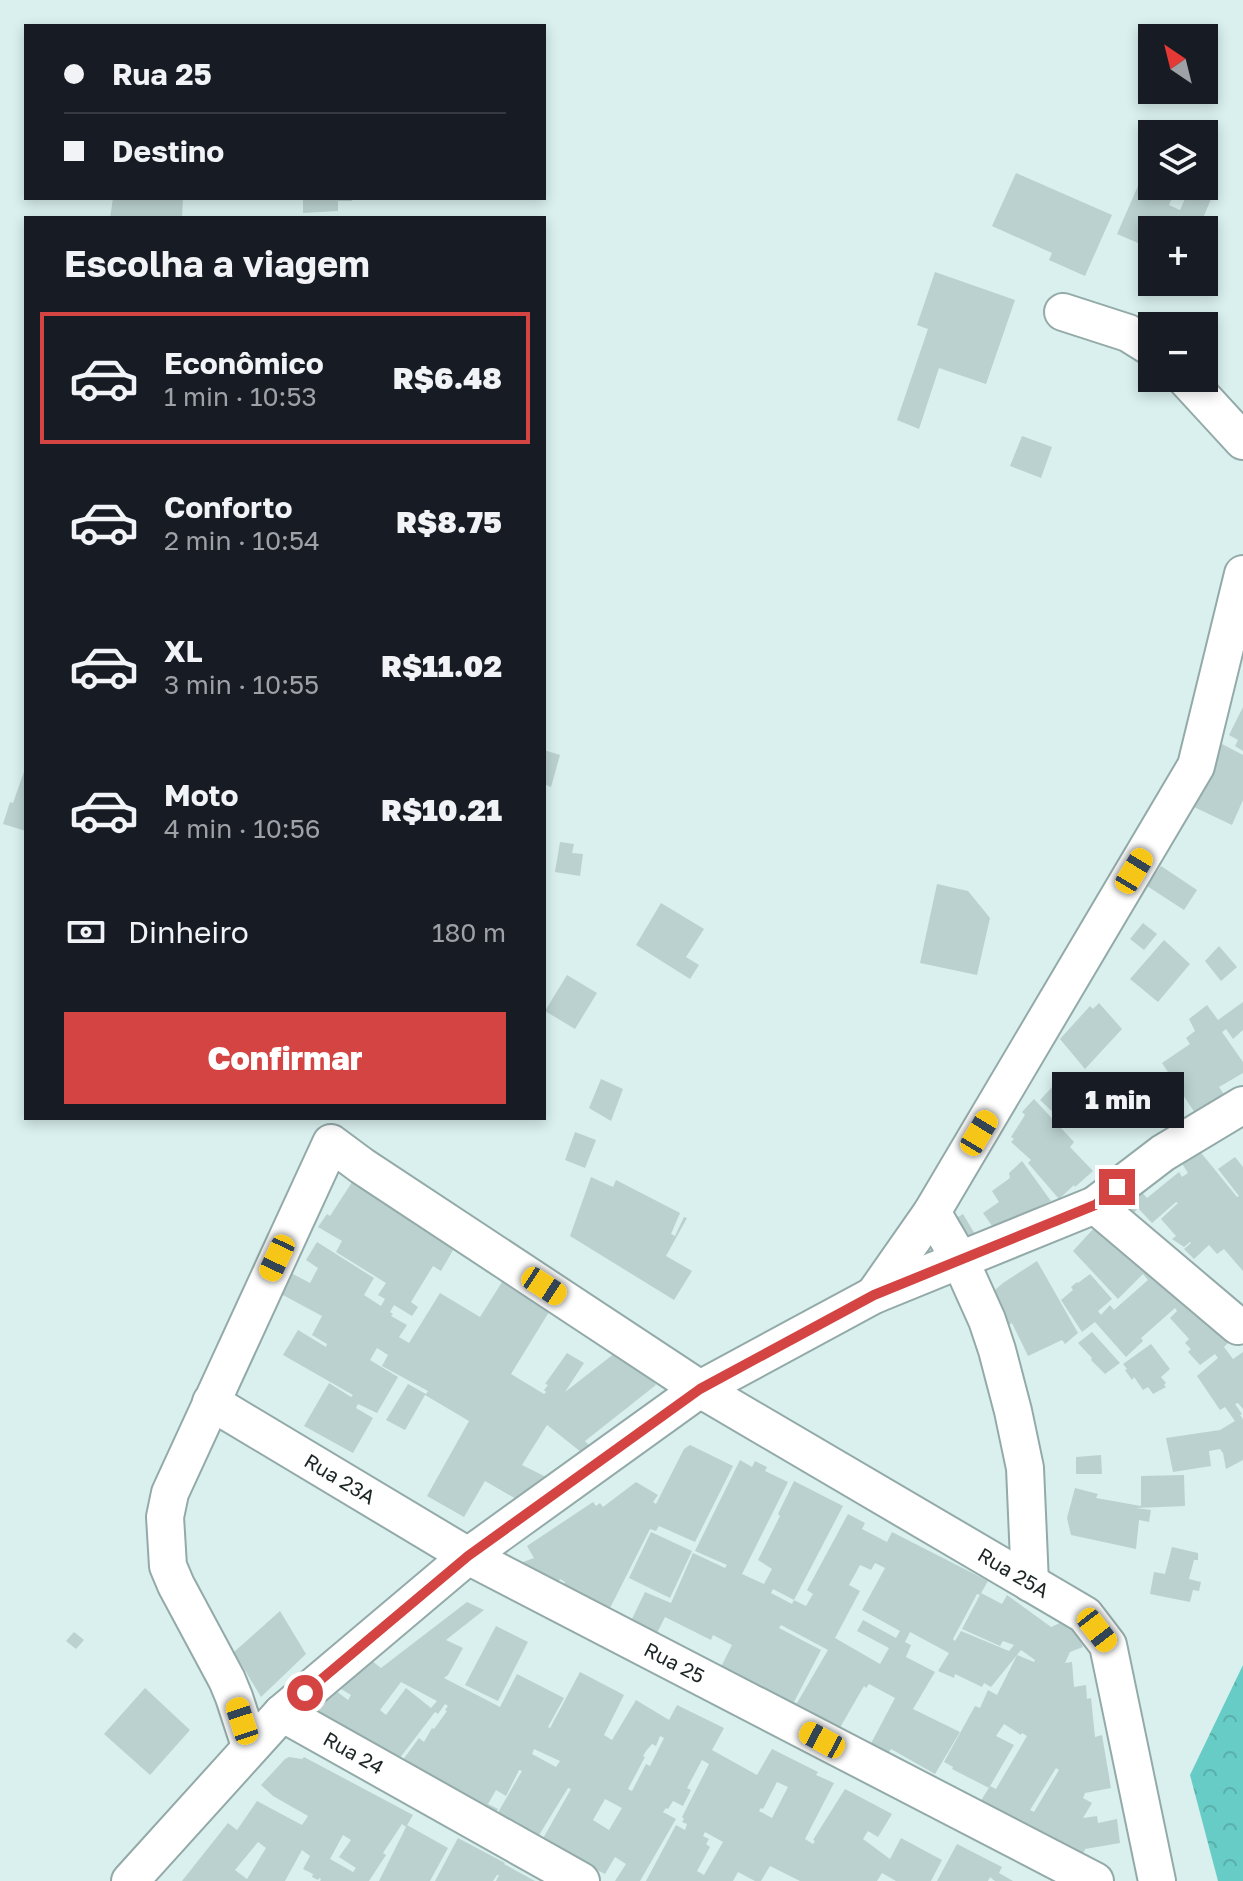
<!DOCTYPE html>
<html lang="pt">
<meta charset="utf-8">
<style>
:root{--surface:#171b24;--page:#20242c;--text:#f1f3f6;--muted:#9ea1a6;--line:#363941;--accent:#d44443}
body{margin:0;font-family:"Golos Text",sans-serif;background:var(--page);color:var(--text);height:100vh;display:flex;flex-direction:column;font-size:30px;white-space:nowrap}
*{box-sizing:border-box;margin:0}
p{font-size:26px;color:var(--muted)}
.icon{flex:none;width:44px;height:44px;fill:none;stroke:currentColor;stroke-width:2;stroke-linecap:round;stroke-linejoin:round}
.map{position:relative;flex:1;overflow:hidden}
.details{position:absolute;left:24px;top:216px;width:522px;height:904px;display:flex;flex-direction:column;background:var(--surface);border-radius:0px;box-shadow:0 4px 12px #0003}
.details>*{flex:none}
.top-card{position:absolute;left:24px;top:24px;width:522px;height:176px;border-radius:0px;box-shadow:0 4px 12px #0003;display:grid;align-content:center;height:176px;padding:0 40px;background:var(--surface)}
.needle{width:52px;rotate:325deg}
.fabs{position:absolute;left:1138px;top:24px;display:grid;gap:16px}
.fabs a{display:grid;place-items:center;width:80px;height:80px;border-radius:0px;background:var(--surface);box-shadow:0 4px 12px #0003;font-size:40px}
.end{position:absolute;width:36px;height:36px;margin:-18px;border:10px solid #d44443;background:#fff;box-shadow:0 0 0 4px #fff}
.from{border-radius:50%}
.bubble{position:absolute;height:56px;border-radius:0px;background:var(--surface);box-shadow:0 4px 12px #0003;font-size:26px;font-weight:800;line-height:56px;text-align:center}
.car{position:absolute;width:24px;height:48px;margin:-24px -12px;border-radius:10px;box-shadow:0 0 6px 2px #0007;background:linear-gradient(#f5c518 24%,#345 0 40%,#f5c518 0 76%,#345 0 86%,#f5c518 0)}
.top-card b{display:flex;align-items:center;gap:28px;height:76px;font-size:30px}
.top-card b+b{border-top:2px solid var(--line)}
.top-card i{width:20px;height:20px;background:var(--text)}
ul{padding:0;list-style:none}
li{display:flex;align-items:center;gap:24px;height:132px;margin:0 16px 12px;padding:0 24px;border:4px solid transparent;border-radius:0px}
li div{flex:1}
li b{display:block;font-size:30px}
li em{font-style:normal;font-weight:800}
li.on{border-color:var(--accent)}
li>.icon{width:72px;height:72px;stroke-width:1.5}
h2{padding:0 40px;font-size:36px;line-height:96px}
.pay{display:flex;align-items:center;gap:20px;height:88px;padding:0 40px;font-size:30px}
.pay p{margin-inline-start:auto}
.primary-button{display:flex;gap:16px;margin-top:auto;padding:16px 40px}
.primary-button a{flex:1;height:92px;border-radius:0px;background:var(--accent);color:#fff;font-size:32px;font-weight:800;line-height:92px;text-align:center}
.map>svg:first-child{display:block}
.forest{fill:url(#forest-crowns)}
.building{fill:#bad1cf;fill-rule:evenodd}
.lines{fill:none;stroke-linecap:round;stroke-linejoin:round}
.minor-casing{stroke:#93aaa8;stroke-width:40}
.minor{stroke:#fff;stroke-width:36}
.route{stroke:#d44443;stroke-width:10}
.labels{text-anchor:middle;stroke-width:8;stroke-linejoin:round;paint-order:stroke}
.street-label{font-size:20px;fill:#1d2525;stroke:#fff}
</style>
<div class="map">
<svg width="1243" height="1881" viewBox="0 0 1243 1881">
<defs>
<pattern id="forest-crowns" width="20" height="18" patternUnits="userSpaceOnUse" patternTransform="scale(2)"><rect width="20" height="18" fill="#67ccc6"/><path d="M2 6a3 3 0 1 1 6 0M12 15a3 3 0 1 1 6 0" fill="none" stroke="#59afaa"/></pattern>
</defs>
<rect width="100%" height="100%" fill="#d9f0ee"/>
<polygon class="forest" points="1243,1665 1243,1881 1218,1881 1190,1775"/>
<g class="building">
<polygon points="1145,170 1152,174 1152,186 1177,186 1169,205 1180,210 1189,190 1211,199 1198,230 1152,230 1152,249 1117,234"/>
<polygon points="1016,173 1112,215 1085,276 1049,260 1052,253 992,226"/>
<polygon points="113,198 183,198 182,218 110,218"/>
<polygon points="303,198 352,198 352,201 338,201 338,211 303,213"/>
<polygon points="935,272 1015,300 986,384 939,368 919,429 897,420 928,329 917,325"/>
<polygon points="1022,436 1052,447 1041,478 1010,466"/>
<polygon points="1243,707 1243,751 1235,746 1238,740 1229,735"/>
<polygon points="1222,744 1243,755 1243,800 1232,825 1194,807"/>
<polygon points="544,750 560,755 551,787 544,784"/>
<polygon points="26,766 26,831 3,824 10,802 13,803"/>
<polygon points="560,842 574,844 572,853 583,854 580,876 555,872"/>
<polygon points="1161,866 1197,890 1184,910 1147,886"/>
<polygon points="937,884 968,891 990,918 977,975 920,963"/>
<polygon points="661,903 704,929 686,957 699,965 690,979 636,945"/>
<polygon points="1143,923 1157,934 1144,950 1130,939"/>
<polygon points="1164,940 1190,964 1158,1002 1130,979"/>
<polygon points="1219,946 1237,967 1221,981 1205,961"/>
<polygon points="567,975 597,993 575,1029 545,1011"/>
<polygon points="1243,1002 1243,1030 1233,1039 1226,1029 1222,1032 1243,1062 1243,1073 1219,1087 1226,1097 1197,1116 1162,1063 1190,1044 1186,1038 1195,1031 1189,1019 1207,1005 1218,1020"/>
<polygon points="1099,1003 1122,1029 1085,1069 1060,1039 1090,1006 1093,1009"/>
<polygon points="601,1079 623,1089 611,1121 589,1108"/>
<polygon points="1150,1079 1170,1106 1142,1125 1125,1101 1132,1096 1131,1094"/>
<polygon points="1056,1083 1076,1101 1060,1119 1040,1100"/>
<polygon points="1034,1099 1074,1142 1070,1147 1093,1171 1075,1187 1074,1185 1059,1199 1028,1163 1031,1160 1011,1142 1014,1139 1011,1137 1025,1115 1022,1112"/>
<polygon points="575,1132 596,1140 585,1168 565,1160"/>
<polygon points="1198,1149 1237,1197 1239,1196 1218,1169 1235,1157 1243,1167 1243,1271 1224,1249 1217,1254 1209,1245 1194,1259 1184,1249 1191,1243 1190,1242 1184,1247 1172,1239 1176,1236 1161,1219 1178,1203 1176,1202 1152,1223 1138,1208 1133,1214 1119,1204 1140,1190 1147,1198 1179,1172 1182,1177 1188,1173 1181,1162"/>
<polygon points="1022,1161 1051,1201 1038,1207 997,1233 983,1213 999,1202 992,1191 1010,1178 1009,1173"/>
<polygon points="358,1173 460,1238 441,1271 433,1266 411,1302 418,1307 412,1316 394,1305 390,1312 393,1314 391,1316 407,1325 399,1337 409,1343 440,1293 480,1317 509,1271 557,1299 511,1374 544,1394 546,1392 544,1390 548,1385 545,1384 567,1353 584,1363 565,1392 624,1346 656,1385 585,1441 589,1445 581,1452 547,1425 522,1465 546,1477 518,1500 485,1481 464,1517 427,1496 469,1421 425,1395 405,1430 386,1420 408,1384 426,1394 428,1391 382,1366 388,1355 377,1348 370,1360 398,1377 377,1413 358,1404 356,1408 373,1418 353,1453 304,1426 329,1383 351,1397 353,1395 283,1355 298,1330 326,1347 327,1344 312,1335 322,1316 281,1294 291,1273 310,1283 318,1268 306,1260 317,1242 374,1278 364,1295 381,1306 385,1299 378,1295 386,1283 336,1252 342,1241 318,1227 327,1214 330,1216"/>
<polygon points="591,1177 613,1187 616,1180 680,1213 671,1234 675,1236 684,1217 687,1218 666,1256 692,1271 674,1300 570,1236"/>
<polygon points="963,1214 982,1246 942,1227"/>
<polygon points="1094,1228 1108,1242 1120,1229 1201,1312 1228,1343 1224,1347 1233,1359 1243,1352 1243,1409 1238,1403 1235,1404 1242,1414 1240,1415 1243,1419 1243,1460 1226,1469 1223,1453 1220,1449 1209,1451 1211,1466 1173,1472 1166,1438 1220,1430 1235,1421 1225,1407 1220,1410 1197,1376 1218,1358 1215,1354 1200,1365 1188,1352 1191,1349 1185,1343 1189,1339 1170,1318 1177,1311 1175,1308 1141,1338 1143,1341 1126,1357 1095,1322 1082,1332 1061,1300 1073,1290 1071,1287 1077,1282 1078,1283 1090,1274 1112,1299 1098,1311 1101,1315 1110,1305 1114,1310 1148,1280 1143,1274 1118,1299 1073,1251"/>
<polygon points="1037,1261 1078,1333 1065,1344 1062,1340 1028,1356 1012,1323 1009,1325 995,1290 1003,1283"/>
<polygon points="1092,1332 1120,1363 1105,1374 1091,1360 1092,1358 1078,1343"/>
<polygon points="1151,1344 1170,1369 1161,1377 1166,1383 1164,1385 1166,1387 1153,1394 1148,1387 1143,1390 1134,1377 1132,1380 1125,1370 1127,1369 1123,1364"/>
<polygon points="690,1445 733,1466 695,1542 659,1526 656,1531 650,1529 609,1610 563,1586 565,1582 560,1579 553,1592 522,1572 523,1562 534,1558 527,1546 593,1502 596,1506 600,1503 603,1507 636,1482 658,1495 653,1502 656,1504 684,1449"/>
<polygon points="1101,1455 1102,1474 1076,1474 1076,1457"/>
<path d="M740 1460 752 1467 755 1461 767 1467 765 1471 788 1482 742 1574 764 1584 772 1569 758 1560 780 1516 778 1514 794 1481 843 1506 794 1600 773 1589 771 1593 792 1604 794 1600 806 1606 813 1594 807 1590 848 1514 865 1523 862 1529 887 1542 892 1532 988 1581 980 1595 977 1594 953 1639 955 1641 961 1631 1009 1651 1014 1645 1003 1641 1000 1646 962 1629 981 1593 1002 1604 1007 1595 1051 1627 1071 1618 1083 1647 1070 1652 1065 1663 1072 1662 1074 1687 1086 1685 1087 1699 1091 1698 1095 1737 1102 1735 1111 1788 1085 1793 1083 1798 1092 1803 1083 1818 1097 1816 1098 1823 1117 1819 1120 1843 1085 1849 1084 1852 1071 1856 977 1807 990 1786 996 1789 1027 1736 1022 1733 1021 1735 1004 1724 996 1736 1014 1745 989 1788 952 1769 953 1767 944 1762 975 1706 980 1708 988 1690 997 1695 1017 1655 1034 1662 1035 1660 1021 1650 991 1687 984 1683 982 1687 955 1674 954 1678 938 1671 949 1653 910 1632 905 1642 911 1645 906 1657 935 1672 913 1709 960 1732 935 1774 891 1749 884 1760 867 1751 895 1698 869 1684 866 1688 864 1686 838 1731 717 1675 732 1645 713 1635 711 1640 665 1617 652 1643 627 1629 645 1592 671 1603 693 1553 725 1568 727 1565 695 1551ZM875 1563 885 1568 862 1610 900 1631 896 1638 863 1620 857 1631 889 1648 880 1664 835 1638 860 1591 849 1585 860 1565 871 1570ZM781 1625 828 1650 797 1703 794 1702 821 1650 779 1628ZM1056 1768 1059 1770 1034 1812 1030 1810Z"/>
<polygon points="1184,1475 1185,1506 1136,1508 1151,1510 1149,1522 1139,1520 1136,1549 1071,1535 1067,1518 1075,1488 1098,1494 1096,1498 1141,1506 1141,1476"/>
<polygon points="651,1532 692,1551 670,1598 629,1578"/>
<polygon points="1172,1547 1198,1553 1198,1560 1194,1560 1189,1579 1201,1582 1199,1591 1193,1590 1190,1602 1150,1594 1154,1572 1165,1574"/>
<path d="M467 1602 484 1610 446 1640 463 1648 448 1675 444 1678 500 1707 517 1674 564 1698 548 1727 550 1728 580 1672 624 1695 604 1735 612 1740 636 1700 669 1720 677 1705 724 1728 712 1750 757 1775 772 1749 818 1772 816 1775 834 1783 805 1839 813 1844 815 1841 813 1840 845 1789 892 1814 878 1837 868 1831 863 1839 890 1859 901 1838 942 1860 931 1881H896L882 1873 877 1881H800L770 1866 761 1881H755L738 1872 733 1881H646L676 1825 685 1830 687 1824 682 1822 684 1819 682 1817 709 1764 702 1760 687 1788 691 1790 683 1806 673 1801 668 1809 666 1808 663 1812 676 1819 640 1881H615L626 1864 615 1857 605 1874 541 1842 571 1789 568 1788 536 1840 496 1816 522 1771 519 1770 506 1796 496 1790 488 1804 498 1809 494 1816 397 1768 419 1738 424 1742 432 1728 434 1729 447 1711 445 1710 448 1706 445 1704 438 1714 435 1712 396 1763 307 1716 336 1691 348 1700 351 1695 341 1689 371 1660 381 1668ZM401 1682 437 1701 431 1708 406 1688 386 1715 380 1710ZM660 1736 664 1738 650 1766 646 1764 632 1791 628 1789 645 1757 643 1756 646 1751 652 1744 656 1746ZM534 1749 560 1761 556 1767 532 1754ZM777 1782 788 1787 772 1818 759 1811 761 1808 763 1809ZM605 1799 622 1808 609 1830 593 1820ZM705 1832 723 1842 704 1875 697 1871 710 1847 706 1844 709 1839 703 1836Z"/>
<polygon points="280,1611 306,1654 261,1697 234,1652"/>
<polygon points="496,1626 528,1642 498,1701 465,1685"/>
<polygon points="74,1632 84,1640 76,1649 66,1641"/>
<polygon points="145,1688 190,1730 150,1775 104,1734"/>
<path d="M289 1757 302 1759 304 1757 413 1815 406 1827 402 1824 383 1853 386 1855 369 1881H320L321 1879 319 1878 318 1880 312 1877 313 1874 303 1869 310 1856 302 1850 285 1881H182L228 1823 237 1830 257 1801 302 1825 308 1816 273 1796 261 1785 285 1759ZM343 1835 351 1840 339 1857 356 1868 353 1872 330 1859ZM258 1842 266 1848 247 1879 235 1870Z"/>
<polygon points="407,1825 448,1848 430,1881 379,1881"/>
<polygon points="458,1838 505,1863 504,1864 535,1881 496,1881 499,1875 497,1875 493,1881 435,1881"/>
<polygon points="957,1844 1002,1867 999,1873 1013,1881 995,1881 990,1877 988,1881 937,1881"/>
</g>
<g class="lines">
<g class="minor-casing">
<g id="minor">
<polyline points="1063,312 1128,333 1152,348"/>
<polyline points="1185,378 1243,441"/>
<polyline points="1095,1205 1238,1326"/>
<polyline points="932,1212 960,1260 987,1320 997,1350 1013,1411 1025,1468 1030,1583"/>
<polyline points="874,1295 932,1212 1196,766 1243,574"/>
<path id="s1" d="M211 1402 468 1556 1095 1881"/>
<path id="s2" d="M282 1713 581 1881"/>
<path id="s3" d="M250 1746 234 1697 227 1680 176 1585 168 1566 165 1517 170 1493 331 1143 362 1166 700 1389 1085 1615 1108 1645 1157 1881"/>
<polyline points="130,1881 282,1713 468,1556 700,1389 874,1295 1095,1205 1163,1153 1243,1105"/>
</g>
</g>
<use href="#minor" class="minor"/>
</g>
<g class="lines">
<polyline class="route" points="305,1693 468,1556 700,1389 874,1295 1095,1205 1117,1187"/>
</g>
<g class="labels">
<g class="street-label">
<text dy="7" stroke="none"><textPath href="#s1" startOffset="150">Rua 23A</textPath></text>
<text dy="7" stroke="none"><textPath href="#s3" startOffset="1464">Rua 25A</textPath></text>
<text dy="7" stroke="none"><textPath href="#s1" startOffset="532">Rua 25</textPath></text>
<text dy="7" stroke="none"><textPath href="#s2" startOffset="82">Rua 24</textPath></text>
</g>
</g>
</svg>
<div class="fabs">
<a><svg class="needle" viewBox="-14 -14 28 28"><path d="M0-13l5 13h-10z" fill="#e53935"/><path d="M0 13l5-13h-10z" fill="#9ea1a6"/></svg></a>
<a><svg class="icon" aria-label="layers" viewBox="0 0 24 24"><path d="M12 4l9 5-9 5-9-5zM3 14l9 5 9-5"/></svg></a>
<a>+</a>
<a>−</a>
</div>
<i class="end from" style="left:305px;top:1693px"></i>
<i class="end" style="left:1117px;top:1187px"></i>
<div class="bubble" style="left:1052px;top:1072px;width:132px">1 min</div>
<i class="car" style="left:1134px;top:871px;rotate:31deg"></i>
<i class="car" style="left:979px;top:1133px;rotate:31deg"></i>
<i class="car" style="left:277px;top:1258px;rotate:205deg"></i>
<i class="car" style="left:544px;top:1286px;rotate:123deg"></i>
<i class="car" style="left:1097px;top:1630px;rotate:142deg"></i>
<i class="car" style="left:242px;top:1721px;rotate:342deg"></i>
<i class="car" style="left:822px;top:1740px;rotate:298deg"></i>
<div class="top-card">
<b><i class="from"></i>Rua 25</b>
<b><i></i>Destino</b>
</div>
<section class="details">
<h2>Escolha a viagem</h2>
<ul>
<li class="on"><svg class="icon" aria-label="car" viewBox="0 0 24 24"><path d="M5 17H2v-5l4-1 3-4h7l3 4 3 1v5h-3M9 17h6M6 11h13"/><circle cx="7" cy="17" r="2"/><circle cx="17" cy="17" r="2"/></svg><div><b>Econômico</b><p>1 min · 10:53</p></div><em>R$6.48</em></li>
<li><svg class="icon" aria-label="car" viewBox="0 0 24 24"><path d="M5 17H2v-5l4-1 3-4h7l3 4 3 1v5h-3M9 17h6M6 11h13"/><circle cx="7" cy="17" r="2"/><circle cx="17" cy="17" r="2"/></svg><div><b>Conforto</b><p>2 min · 10:54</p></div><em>R$8.75</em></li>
<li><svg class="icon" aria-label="car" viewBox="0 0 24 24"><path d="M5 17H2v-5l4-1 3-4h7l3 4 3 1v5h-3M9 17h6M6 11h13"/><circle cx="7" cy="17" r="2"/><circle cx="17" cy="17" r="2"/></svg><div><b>XL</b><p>3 min · 10:55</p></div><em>R$11.02</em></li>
<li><svg class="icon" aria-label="car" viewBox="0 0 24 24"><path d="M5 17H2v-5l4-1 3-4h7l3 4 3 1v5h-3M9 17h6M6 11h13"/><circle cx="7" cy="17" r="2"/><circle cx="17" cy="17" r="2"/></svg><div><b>Moto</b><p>4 min · 10:56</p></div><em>R$10.21</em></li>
</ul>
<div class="pay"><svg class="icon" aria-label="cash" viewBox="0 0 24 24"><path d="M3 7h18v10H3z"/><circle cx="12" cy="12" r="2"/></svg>Dinheiro<p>180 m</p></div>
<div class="primary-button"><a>Confirmar</a></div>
</section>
</div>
